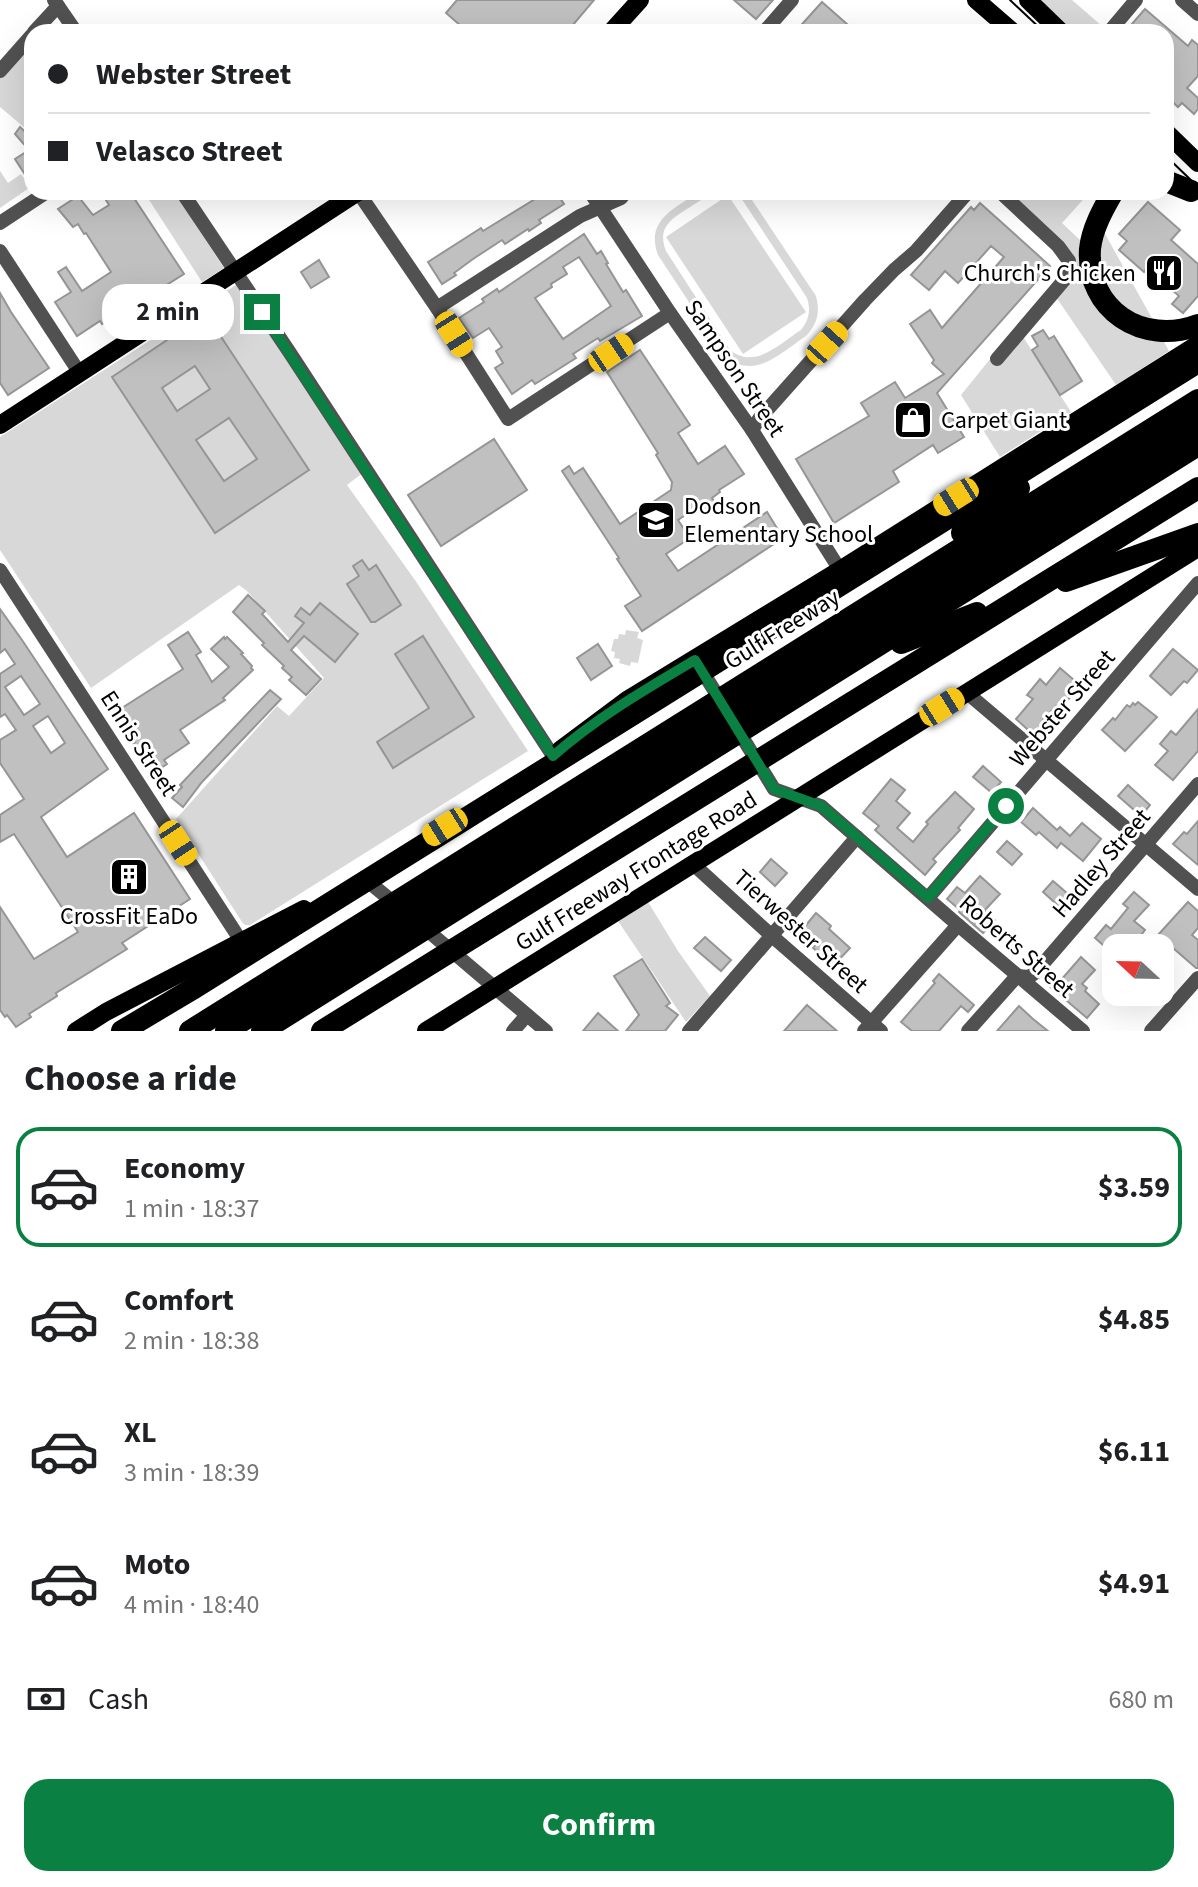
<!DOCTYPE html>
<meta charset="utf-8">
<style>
:root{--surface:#fff;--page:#f2f2f2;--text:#202124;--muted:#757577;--line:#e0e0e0;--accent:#0b8043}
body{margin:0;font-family:"Source Sans 3",sans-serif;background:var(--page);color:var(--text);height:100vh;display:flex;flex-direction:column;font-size:30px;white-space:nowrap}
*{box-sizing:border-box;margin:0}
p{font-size:26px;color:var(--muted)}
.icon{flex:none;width:44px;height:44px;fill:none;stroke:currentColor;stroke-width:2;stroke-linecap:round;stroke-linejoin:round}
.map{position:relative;height:1031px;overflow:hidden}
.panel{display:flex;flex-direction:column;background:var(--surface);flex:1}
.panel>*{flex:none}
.hud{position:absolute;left:24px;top:24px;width:1150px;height:176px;border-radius:24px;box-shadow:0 8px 32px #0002;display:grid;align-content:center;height:176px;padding:0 24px;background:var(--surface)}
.needle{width:52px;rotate:292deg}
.tools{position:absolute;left:1102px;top:934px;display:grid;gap:16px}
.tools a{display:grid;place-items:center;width:72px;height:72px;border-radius:16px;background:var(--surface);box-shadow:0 8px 32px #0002;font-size:40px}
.end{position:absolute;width:36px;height:36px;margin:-18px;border:10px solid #0b8043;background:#fff;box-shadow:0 0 0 4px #fff}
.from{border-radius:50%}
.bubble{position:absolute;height:56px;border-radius:24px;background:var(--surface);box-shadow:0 8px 32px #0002;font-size:26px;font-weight:700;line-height:56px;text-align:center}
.car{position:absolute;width:24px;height:48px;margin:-24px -12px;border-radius:10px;box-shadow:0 0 6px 2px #0007;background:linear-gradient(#f5c518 24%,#345 0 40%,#f5c518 0 76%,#345 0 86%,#f5c518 0)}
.hud b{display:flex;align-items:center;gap:28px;height:76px;font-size:30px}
.hud b+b{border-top:2px solid var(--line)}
.hud i{width:20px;height:20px;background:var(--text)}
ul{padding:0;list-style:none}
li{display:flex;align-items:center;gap:24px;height:120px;margin:0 16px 12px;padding:0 8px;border:4px solid transparent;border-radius:24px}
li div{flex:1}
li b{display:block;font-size:30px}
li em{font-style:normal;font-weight:700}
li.on{border-color:var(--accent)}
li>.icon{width:72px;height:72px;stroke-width:1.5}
h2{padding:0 24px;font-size:36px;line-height:96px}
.pay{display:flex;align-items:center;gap:20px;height:88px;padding:0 24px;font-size:30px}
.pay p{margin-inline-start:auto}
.cta{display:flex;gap:16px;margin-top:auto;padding:16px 24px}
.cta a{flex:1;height:92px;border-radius:24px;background:var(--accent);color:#fff;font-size:32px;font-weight:700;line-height:92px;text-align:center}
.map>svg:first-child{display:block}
.green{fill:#d8d8d8}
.building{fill:#c0c0c0;stroke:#959595;stroke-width:2;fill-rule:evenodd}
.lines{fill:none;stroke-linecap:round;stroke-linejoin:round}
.minor{stroke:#515151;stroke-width:14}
.major{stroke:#000;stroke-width:18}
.highway{stroke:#000;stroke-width:22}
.tram{stroke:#000;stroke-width:2}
.route{stroke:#0b8043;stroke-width:10}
.labels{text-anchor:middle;stroke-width:6;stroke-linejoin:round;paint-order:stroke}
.poi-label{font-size:24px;fill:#000;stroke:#fff;text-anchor:start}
.street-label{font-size:24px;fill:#000;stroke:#fff}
</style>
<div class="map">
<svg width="1198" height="1031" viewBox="0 0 1198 1031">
<rect width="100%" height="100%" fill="#fff"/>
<g class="green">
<polygon points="1036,0 1072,0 1102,26 1097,32 1068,32"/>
<polygon points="32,44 32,134 0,107 0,78"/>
<polygon points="0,171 8,183 21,174 26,181 32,177 32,186 0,208"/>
<polygon points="144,192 174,192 224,268 202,282"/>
<path d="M699 192H716C708 195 700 201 693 205 674 218 656 225 666 251L730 350C755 370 779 344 801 330 809 320 811 310 807 298L743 201 738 195 730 192H745L750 197 816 296C820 311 818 324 806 336 780 353 756 380 725 357L658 255C645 220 675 208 699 192Z"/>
<polygon points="1002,192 1090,192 1062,223 1080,240 1081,273 1087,294 1102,315 1123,331 1163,340 1169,351 1116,385 1056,297 1073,260"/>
<polygon points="728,195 806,312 743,354 666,237"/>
<polygon points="1104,232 1154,322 1116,303 1100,277 1100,244"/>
<polygon points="236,285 364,472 347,485 415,580 528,751 250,925 245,925 242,922 176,819 277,706 289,716 324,678 247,591 239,585 91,688 0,550 0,437"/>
<polygon points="1022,335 1071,412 1000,457 961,395 991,358"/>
<polygon points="626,630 639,632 637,638 643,640 638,663 631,662 630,666 619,663 620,659 614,658 615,652 611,651 614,639 618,639 619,634 625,635"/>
<polygon points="648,902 678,951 710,996 686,1022 618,921"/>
</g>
<g class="building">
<polygon points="457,0 594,0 567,32 456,32 461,26 446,13"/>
<polygon points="734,0 773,0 756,19"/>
<polygon points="822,2 856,32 795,32"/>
<polygon points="1145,9 1188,46 1192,40 1198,45 1198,76 1187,88 1198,98 1198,109 1194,114 1182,103 1178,107 1166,96 1166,32 1125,32"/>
<polygon points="20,127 32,138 32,172 26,176 15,159 29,150 15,134"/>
<polygon points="101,192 130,192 184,274 133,306 132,304 102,324 100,321 77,336 55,302 71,292 58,272 66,267 82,291 111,272 86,233 84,234 78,224 73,227 58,209 78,196 93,215 109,205"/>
<polygon points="531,192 556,192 564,204 539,220 541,223 529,231 528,229 505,244 502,240 473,259 454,273 456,275 442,284 428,262 481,228 483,231 535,199"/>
<polygon points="1148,202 1180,230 1171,240 1198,264 1198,296 1183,313 1172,304 1179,296 1147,268 1144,272 1119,250 1127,241 1119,234"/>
<polygon points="980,203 1050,266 937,393 964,437 938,453 933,445 893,471 899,482 834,523 796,459 869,416 861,403 895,382 905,398 944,374 932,363 934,360 910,324 930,310 942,328 1004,257 991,246 958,283 945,271 929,290 911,275 971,207 974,210"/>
<path d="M584 234 597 254 601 251 608 263 606 264 623 292 626 290 642 316 600 341 598 338 573 354 576 358 535 384 532 380 512 394 495 368 503 363 496 351 502 347 489 328 473 338 459 318 484 302 482 299 497 289 499 292ZM579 257 611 306 563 339 535 298 552 287 551 284 567 274 563 267Z"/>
<polygon points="319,260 329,277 311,288 301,272"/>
<polygon points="0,293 11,312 49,368 8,395 0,383"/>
<path d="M206 314 309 470 215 533 112 377ZM195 366 210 389 177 411 162 388ZM229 418 257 459 224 481 196 440Z"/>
<polygon points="1043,330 1049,339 1054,336 1082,381 1060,395 1032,350 1038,346 1032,336"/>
<polygon points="640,350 690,425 678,433 698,464 725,446 744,474 719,490 720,492 712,498 717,506 704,514 699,506 678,520 690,538 666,554 678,571 767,512 783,538 642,631 625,606 641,596 617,559 619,558 562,471 569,466 574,474 583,468 620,524 671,490 672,482 656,455 658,453 607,372"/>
<polygon points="494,439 527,490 441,546 408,495"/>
<polygon points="362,560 369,570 376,565 401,605 375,622 371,622 347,584 359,576 353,566"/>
<polygon points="248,595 265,611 262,614 288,642 304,623 295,616 301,608 310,615 320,603 358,634 335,662 304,636 291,650 321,679 306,695 289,680 292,677 282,668 284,666 282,664 262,645 264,643 233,612"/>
<path d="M0 609 22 640 108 769 41 817 67 857 134 813 190 899 122 943 127 949 56 993 57 996 29 1014 31 1017 16 1027 7 1015 5 1017 0 1010V907L34 959 78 932 14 834 0 842V815L24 799 0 763V740L16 730 5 714 0 717V674L15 664 5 649 0 653ZM21 676 40 704 24 715 5 687ZM48 716 65 743 51 753 33 726Z"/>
<polygon points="188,632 201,652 196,655 212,682 229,667 211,649 224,637 225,639 227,637 243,653 241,654 252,666 251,668 253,670 223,698 225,700 180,730 189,743 164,760 167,764 155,772 143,753 141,755 133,743 135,742 114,713 183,669 168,645"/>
<polygon points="423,636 474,717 393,768 377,742 429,708 395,654"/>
<polygon points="598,644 612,666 591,680 577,658"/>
<polygon points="1173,649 1198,670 1187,683 1184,681 1171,695 1150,676"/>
<polygon points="1060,668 1081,686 1059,709 1056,706 1042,721 1049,726 1038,739 1016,719 1033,699 1027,695 1040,679 1046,685"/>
<polygon points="270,690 281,699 202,782 183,807 172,798 182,787 180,785"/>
<polygon points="1138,702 1157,717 1125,751 1102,730 1113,718 1115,720 1127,705 1130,707 1133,703 1135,705"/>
<polygon points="1198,709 1198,751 1173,780 1155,765 1168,751 1160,744 1171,731 1176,735"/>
<polygon points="983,766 1001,782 992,793 973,777"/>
<polygon points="891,779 905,790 896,801 910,813 897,828 913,842 928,824 926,822 955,792 974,809 958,828 960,830 933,859 936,862 925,875 875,830 879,826 863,813"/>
<polygon points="1128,785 1150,805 1141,816 1118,796"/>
<polygon points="1033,808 1057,830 1060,827 1070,836 1082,823 1101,839 1083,861 1061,843 1057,848 1039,832 1036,835 1021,822"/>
<polygon points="1198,821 1198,865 1173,844 1184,832 1187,834"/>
<polygon points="1007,841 1022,854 1012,865 997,852"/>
<polygon points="771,859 787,873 775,886 760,872"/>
<polygon points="980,876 1000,894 984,911 995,920 983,933 959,912 960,910 947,899 957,887 965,893"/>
<polygon points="1053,881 1074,899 1064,911 1043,892"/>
<polygon points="1134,892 1149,905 1134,921 1145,930 1135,943 1128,938 1119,948 1116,948 1113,954 1095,938 1106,925 1111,929 1128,908 1123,904"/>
<polygon points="1188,902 1198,911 1198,928 1192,935 1198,940 1198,968 1196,968 1158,935"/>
<polygon points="816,913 831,926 829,929 850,948 836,963 824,953 822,956 813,948 817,943 802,930"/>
<polygon points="705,937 731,960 721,971 694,948"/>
<polygon points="1081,957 1095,970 1082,984 1087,988 1085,991 1099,1004 1087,1018 1048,985 1056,976 1061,980"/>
<polygon points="642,959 670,1003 666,1006 678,1015 665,1031 626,1031 639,1015 614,976"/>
<polygon points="939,974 974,1005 968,1012 961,1006 939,1031 912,1031 901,1022 935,983 933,981"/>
<polygon points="807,1005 837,1031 784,1031"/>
<polygon points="1019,1006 1033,1019 1048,1031 997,1031"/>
<polygon points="598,1013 618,1031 583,1031"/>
</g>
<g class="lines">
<g class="minor">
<polyline points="54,0 76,32"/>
<polyline points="1182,0 1198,14"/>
<polyline points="34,32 58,6"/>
<polyline points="764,32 792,0"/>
<polyline points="1109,32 1136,0"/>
<polyline points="0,71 32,35"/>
<polyline points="182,192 290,353 553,756"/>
<polyline points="358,192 437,308 508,419 670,313"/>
<polyline points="590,192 670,313 752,430 840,570"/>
<polyline points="0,223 47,192"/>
<polyline points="0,251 79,372"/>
<polyline points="437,308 580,216 621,198 626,192"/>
<polyline points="997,359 1065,279 1069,261 1058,246 1000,192"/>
<polyline points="752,430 759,419 865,300 894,270 916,251 968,192"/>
<polyline points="0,570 241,941"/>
<polyline points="699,666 724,706"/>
<polyline points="966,692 1198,889"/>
<polyline points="736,727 774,789 821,806 958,925 1083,1031"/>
<polyline points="693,864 772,936 881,1031"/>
<polyline points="364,878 399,907"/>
<polyline points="928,898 1198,583"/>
<polyline points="421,925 546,1031"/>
<polyline points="513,1031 527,1015"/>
<polyline points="689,1031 857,837"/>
<polyline points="864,1031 958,925"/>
<polyline points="968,1031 1017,976 1029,977 1035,973 1198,784"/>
<polyline points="1151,1031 1198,978"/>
</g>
<g class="major">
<polyline points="976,0 1013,32"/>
<polyline points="1028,0 1061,32"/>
<polyline points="611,32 640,0"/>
<polyline points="1166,132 1198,163"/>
<polyline points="0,425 358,192"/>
<polyline points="560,750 627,700 840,570 1198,344"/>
<polyline points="76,1031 106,1012 304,909"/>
<polyline points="426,1031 1198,548"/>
</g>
<g class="highway">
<polyline points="1166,181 1191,191"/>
<path d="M1113 192C1103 209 1092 229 1090 249 1086 310 1143 346 1198 325"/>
<polyline points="962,533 1019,488"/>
<polyline points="1066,581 1198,534"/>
<polyline points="901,643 977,613"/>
<polyline points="122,1031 194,988 1198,362"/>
<polyline points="190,1031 1198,400"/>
<polyline points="226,1031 1198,423"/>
<polyline points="262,1031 1198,445"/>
<polyline points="322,1031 1198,488"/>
</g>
<g class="tram">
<polyline points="1010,0 1044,32"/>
<polyline points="1166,156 1198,187"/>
</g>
</g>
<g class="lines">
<path class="route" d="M262 312 553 756C596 718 646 689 695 660L774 789 821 806 928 898 1006 806"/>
</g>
<defs>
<g id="restaurant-square" transform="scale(2)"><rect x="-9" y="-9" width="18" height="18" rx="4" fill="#000" stroke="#fff"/><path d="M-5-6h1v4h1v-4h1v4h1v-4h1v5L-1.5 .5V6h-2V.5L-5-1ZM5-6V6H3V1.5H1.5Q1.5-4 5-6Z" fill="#fff"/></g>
<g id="shop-square" transform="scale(2)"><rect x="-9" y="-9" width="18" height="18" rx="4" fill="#000" stroke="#fff"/><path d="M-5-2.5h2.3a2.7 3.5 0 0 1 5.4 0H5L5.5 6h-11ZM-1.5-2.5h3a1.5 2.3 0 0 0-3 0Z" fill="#fff"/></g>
<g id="school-square" transform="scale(2)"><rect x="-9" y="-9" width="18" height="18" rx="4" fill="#000" stroke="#fff"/><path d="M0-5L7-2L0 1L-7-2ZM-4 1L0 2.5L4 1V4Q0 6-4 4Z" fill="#fff"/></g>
<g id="building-square" transform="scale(2)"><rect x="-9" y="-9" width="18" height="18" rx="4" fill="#000" stroke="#fff"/><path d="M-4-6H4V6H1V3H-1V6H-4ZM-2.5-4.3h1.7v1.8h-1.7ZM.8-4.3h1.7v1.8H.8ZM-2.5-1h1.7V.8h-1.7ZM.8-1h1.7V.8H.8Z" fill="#fff"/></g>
</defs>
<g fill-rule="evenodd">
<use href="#restaurant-square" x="1164" y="273"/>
<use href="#shop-square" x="913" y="420"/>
<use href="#school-square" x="656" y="520"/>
<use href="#building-square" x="129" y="877"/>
</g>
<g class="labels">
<g class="poi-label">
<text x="1136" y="281" text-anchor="end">Church's Chicken</text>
<text x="941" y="428">Carpet Giant</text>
<text x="684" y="514">Dodson<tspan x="684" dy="28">Elementary School</tspan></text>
<text x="129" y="924" text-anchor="middle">CrossFit EaDo</text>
</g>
<g class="street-label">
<text transform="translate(735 368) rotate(56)" y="8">Sampson Street</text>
<text transform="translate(782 629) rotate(-32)" y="8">Gulf Freeway</text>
<text transform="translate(1062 708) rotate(-49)" y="8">Webster Street</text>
<text transform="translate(139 743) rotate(57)" y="8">Ennis Street</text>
<text transform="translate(1101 863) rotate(-49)" y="8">Hadley Street</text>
<text transform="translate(636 871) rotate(-32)" y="8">Gulf Freeway Frontage Road</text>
<text transform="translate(801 931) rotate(42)" y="8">Tierwester Street</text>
<text transform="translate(1017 946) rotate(41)" y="8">Roberts Street</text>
</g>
</g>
</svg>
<div class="tools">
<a><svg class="needle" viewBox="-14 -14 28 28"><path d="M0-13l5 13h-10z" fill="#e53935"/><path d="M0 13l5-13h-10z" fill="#757577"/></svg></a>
</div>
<i class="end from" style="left:1006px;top:806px"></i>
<i class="end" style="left:262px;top:312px"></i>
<div class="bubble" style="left:102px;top:284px;width:132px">2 min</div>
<i class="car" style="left:454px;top:334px;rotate:148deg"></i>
<i class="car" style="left:827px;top:343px;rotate:42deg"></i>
<i class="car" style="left:611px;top:353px;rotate:56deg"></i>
<i class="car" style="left:956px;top:497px;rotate:238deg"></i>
<i class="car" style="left:942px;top:707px;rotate:58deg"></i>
<i class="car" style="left:445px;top:827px;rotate:238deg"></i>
<i class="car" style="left:178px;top:843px;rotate:147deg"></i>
<div class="hud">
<b><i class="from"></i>Webster Street</b>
<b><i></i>Velasco Street</b>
</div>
</div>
<section class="panel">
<h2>Choose a ride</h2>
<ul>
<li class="on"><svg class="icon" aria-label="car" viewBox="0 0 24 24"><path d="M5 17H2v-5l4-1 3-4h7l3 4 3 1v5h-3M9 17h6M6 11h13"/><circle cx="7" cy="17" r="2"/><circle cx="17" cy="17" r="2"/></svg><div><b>Economy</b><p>1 min · 18:37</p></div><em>$3.59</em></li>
<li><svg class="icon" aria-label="car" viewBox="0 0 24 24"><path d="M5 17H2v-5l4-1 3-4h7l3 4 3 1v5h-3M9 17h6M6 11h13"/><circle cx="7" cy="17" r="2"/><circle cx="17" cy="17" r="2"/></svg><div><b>Comfort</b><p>2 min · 18:38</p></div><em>$4.85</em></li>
<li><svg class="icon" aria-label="car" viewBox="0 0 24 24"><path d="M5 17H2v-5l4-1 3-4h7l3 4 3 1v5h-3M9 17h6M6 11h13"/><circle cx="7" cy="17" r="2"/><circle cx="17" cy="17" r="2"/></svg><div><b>XL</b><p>3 min · 18:39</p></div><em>$6.11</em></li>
<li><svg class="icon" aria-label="car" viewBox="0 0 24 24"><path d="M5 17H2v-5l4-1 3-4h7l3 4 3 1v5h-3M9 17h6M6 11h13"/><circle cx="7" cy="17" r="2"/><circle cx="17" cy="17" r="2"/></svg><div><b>Moto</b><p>4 min · 18:40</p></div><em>$4.91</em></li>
</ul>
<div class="pay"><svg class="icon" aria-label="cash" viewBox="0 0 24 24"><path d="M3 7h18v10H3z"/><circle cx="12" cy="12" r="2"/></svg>Cash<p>680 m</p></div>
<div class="cta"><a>Confirm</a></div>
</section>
